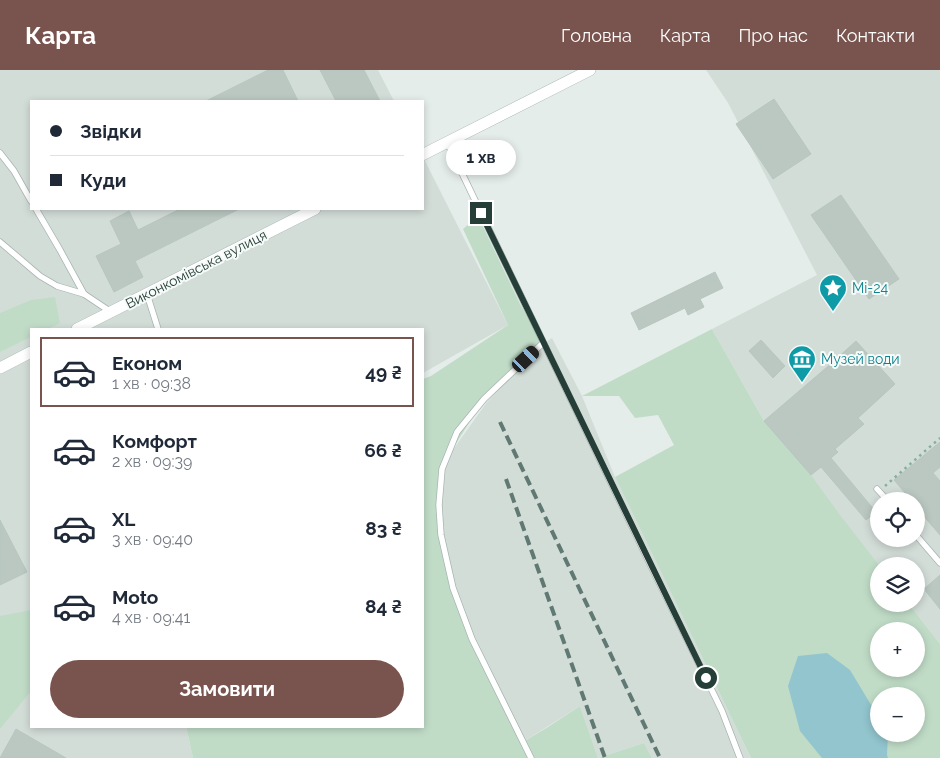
<!DOCTYPE html>
<html lang="uk">
<meta charset="utf-8">
<style>
:root{--surface:#fff;--page:#f2f2f3;--text:#1f2937;--muted:#747a83;--line:#e0e1e3;--accent:#79534e}
body{margin:0;font-family:Raleway,sans-serif;background:var(--page);color:var(--text);height:100vh;display:flex;flex-direction:column;font-size:19px;white-space:nowrap}
*{box-sizing:border-box;margin:0}
p{font-size:16px;color:var(--muted)}
.icon{flex:none;width:28px;height:28px;fill:none;stroke:currentColor;stroke-width:2;stroke-linecap:round;stroke-linejoin:round}
.map{position:relative;flex:1;overflow:hidden}
.side{position:absolute;left:30px;top:258px;width:394px;height:400px;display:flex;flex-direction:column;background:var(--surface);border-radius:0px;box-shadow:0 2px 8px #0003}
.side>*{flex:none}
.banner{position:absolute;left:30px;top:30px;width:394px;height:110px;border-radius:0px;box-shadow:0 2px 8px #0003;display:grid;align-content:center;height:110px;padding:0 20px;background:var(--surface)}
.buttons{position:absolute;left:870px;top:422px;display:grid;gap:10px}
.buttons a{display:grid;place-items:center;width:55px;height:55px;border-radius:50%;background:var(--surface);box-shadow:0 2px 8px #0003;font-size:25px}
.end{position:absolute;width:22px;height:22px;margin:-11px;border:6px solid #253e37;background:#fff;box-shadow:0 0 0 2px #fff}
.from{border-radius:50%}
.bubble{position:absolute;height:35px;border-radius:18px;background:var(--surface);box-shadow:0 2px 8px #0003;font-size:16px;font-weight:700;line-height:35px;text-align:center}
.car{position:absolute;width:15px;height:30px;margin:-15px -8px;border-radius:6px;box-shadow:0 0 4px 1px #0007;background:linear-gradient(#222 24%,#8ab4d8 0 40%,#222 0 76%,#8ab4d8 0 86%,#222 0)}
.banner b{display:flex;align-items:center;gap:18px;height:48px;font-size:19px}
.banner b+b{border-top:1px solid var(--line)}
.banner i{width:12px;height:12px;background:var(--text)}
ul{padding:9px 0 0;list-style:none}
li{display:flex;align-items:center;gap:15px;height:70px;margin:0 10px 8px;padding:0 10px;border:2px solid transparent;border-radius:0px}
li div{flex:1}
li b{display:block;font-size:19px}
li em{font-style:normal;font-weight:700}
li.current{border-color:var(--accent)}
li>.icon{width:45px;height:45px;stroke-width:1.5}
.primary-button{display:flex;gap:10px;margin-top:auto;padding:10px 20px}
.primary-button a{flex:1;height:58px;border-radius:30px;background:var(--accent);color:#fff;font-size:20px;font-weight:700;line-height:58px;text-align:center}
header{display:flex;align-items:center;gap:30px;box-sizing:border-box;height:70px;padding:0 25px;background:var(--accent);color:#fff}
header strong{font-size:24px}
nav{display:flex;gap:28px;margin-inline-start:auto;font-size:18px}
.map>svg:first-child{display:block}
.built{fill:#d3ddd8;fill-rule:evenodd}
.green{fill:#c0dcc7;fill-rule:evenodd}
.water{fill:#92c5ce}
.building{fill:#bbc8c2;stroke:#b8c6c0}
.lines{fill:none;stroke-linecap:round;stroke-linejoin:round}
.lane-casing{stroke:#a8b5b1;stroke-width:7}
.street-casing{stroke:#a8b5b1;stroke-width:12}
.path{stroke:#88aea2;stroke-width:2.5;stroke-dasharray:2.5 4;stroke-linecap:butt}
.lane{stroke:#fff;stroke-width:5.5}
.street{stroke:#fff;stroke-width:11}
.rail{stroke:#607972;stroke-width:4;stroke-dasharray:10 5;stroke-linecap:butt}
.route{stroke:#253e37;stroke-width:6}
.labels{text-anchor:middle;stroke-width:4;stroke-linejoin:round;paint-order:stroke}
.street-label{font-size:14px;fill:#253e37;stroke:#f6faf8}
.culture-label{font-size:14px;fill:#0d838f;stroke:#f6faf8;text-anchor:start}
</style>
<header>
<strong>Карта</strong>
<nav><a>Головна</a><a>Карта</a><a>Про нас</a><a>Контакти</a></nav>
</header>
<div class="map">
<svg width="940" height="688" viewBox="0 0 940 688">
<rect width="100%" height="100%" fill="#e5edea"/>
<g class="built">
<polygon points="0,0 378,0 394,31 31,31 31,139 422,139 423,87 508,255 423,303 422,259 31,259 31,656 186,656 193,688 0,688"/>
<path d="M706 0H940V574L909 534H916V496H880L764 351 712 259 817 205 728 33ZM879 431H916V469H879Z"/>
<polygon points="552,268 582,326 615,407 751,688 652,688 644,673 598,688 580,636 523,672 466,554 447,492 439,435 447,388 487,332 540,276"/>
</g>
<g class="green">
<polygon points="478,146 520,234 543,273 484,329 447,388 440,428 447,492 466,554 523,672 548,657 580,636 598,688 644,673 652,688 193,688 186,656 422,656 423,309 431,306 508,255 463,159"/>
<polygon points="55,227 60,253 48,259 31,259 31,267 0,282 0,243 31,230"/>
<path d="M712 259 764 351 811 405 840 445 880 496H879V534H909L940 574V688H751L615 407 674 375 658 345 635 348 619 326H582ZM879 561H916V599H879ZM879 626H916V664H879Z"/>
<polygon points="31,540 31,621 0,659 0,546"/>
</g>
<polygon class="water" points="827,583 850,600 879,648 879,664 888,664 887,685 888,688 822,688 800,661 788,616 798,586"/>
<g class="building">
<polygon points="268,0 283,0 298,31 206,31"/>
<polygon points="320,0 364,0 380,31 336,31"/>
<polygon points="774,29 811,84 773,109 736,54"/>
<polygon points="841,125 899,209 869,229 811,145"/>
<polygon points="180,139 239,139 135,191 143,207 114,222 96,186 121,174 110,151 129,141 138,160"/>
<polygon points="715,202 723,218 700,229 704,237 688,245 685,238 639,260 631,243"/>
<polygon points="761,270 785,296 773,308 749,281"/>
<polygon points="856,271 895,314 858,348 864,354 835,379 838,382 831,388 876,442 866,450 821,397 811,405 764,351 833,292"/>
<polygon points="940,372 940,397 933,403 940,411 940,465 916,437 916,431 912,431 894,410"/>
<polygon points="0,450 27,502 0,515"/>
<polygon points="940,505 940,539 924,519"/>
<polygon points="16,659 66,688 0,688"/>
</g>
<g class="lines">
<g class="lane-casing">
<g id="lane">
<polyline points="447,72 650,494 722,641 740,688"/>
<polyline points="0,83 14,101 31,131"/>
<polyline points="36,139 60,180 84,224"/>
<polyline points="0,172 40,206 57,216 84,224 111,242"/>
<polyline points="147,224 158,259"/>
<polyline points="877,419 888,431"/>
<polyline points="916,465 940,493"/>
<polyline points="531,688 472,569 453,518 441,465 439,435 442,399 457,362 484,329 543,273"/>
</g>
</g>
<g class="street-casing">
<g id="street">
<polyline points="422,85 590,0"/>
<polyline points="77,259 315,139"/>
<polyline points="0,298 31,282"/>
</g>
</g>
<polyline class="path" points="885,416 940,368"/>
<use href="#lane" class="lane"/>
<use href="#street" class="street"/>
<g class="rail">
<polyline points="500,352 660,688"/>
<polyline points="506,409 605,688"/>
</g>
</g>
<g class="lines">
<polyline class="route" points="481,143 706,608"/>
</g>
<defs>
<g id="sight-pin" transform="scale(1.4375)"><path d="M0 17L-7.5 6A9.5 9.5 0 1 1 7.5 6Z" fill="#0f9aa8" stroke="#f6faf8"/><path d="M0-6L1.8-2.2L6-1.7L2.9 1.2L3.7 5.4L0 3.3L-3.7 5.4L-2.9 1.2L-6-1.7L-1.8-2.2Z" fill="#fff"/></g>
<g id="museum-pin" transform="scale(1.4375)"><path d="M0 17L-7.5 6A9.5 9.5 0 1 1 7.5 6Z" fill="#0f9aa8" stroke="#f6faf8"/><path d="M0-6L6-3V-2H-6V-3ZM-5-1h2V3h-2ZM-1-1h2V3h-2ZM3-1h2V3H3ZM-6 4H6V6H-6Z" fill="#fff"/></g>
</defs>
<g fill-rule="evenodd">
<use href="#sight-pin" x="833" y="218"/>
<use href="#museum-pin" x="802" y="289"/>
</g>
<g class="labels">
<g class="street-label">
<text transform="translate(196 199) rotate(-27)" y="5">Виконкомівська вулиця</text>
</g>
<g class="culture-label">
<text x="852" y="223">Мі-24</text>
<text x="821" y="294">Музей води</text>
</g>
</g>
</svg>
<div class="buttons">
<a><svg class="icon" aria-label="locate" viewBox="0 0 24 24"><circle cx="12" cy="12" r="6"/><path d="M12 2v4M12 18v4M2 12h4M18 12h4"/></svg></a>
<a><svg class="icon" aria-label="layers" viewBox="0 0 24 24"><path d="M12 4l9 5-9 5-9-5zM3 14l9 5 9-5"/></svg></a>
<a>+</a>
<a>−</a>
</div>
<i class="end from" style="left:706px;top:608px"></i>
<i class="end" style="left:481px;top:143px"></i>
<div class="bubble" style="left:446px;top:70px;width:70px">1 хв</div>
<i class="car" style="left:526px;top:289px;rotate:47deg"></i>
<div class="banner">
<b><i class="from"></i>Звідки</b>
<b><i></i>Куди</b>
</div>
<section class="side">
<ul>
<li class="current"><svg class="icon" aria-label="car" viewBox="0 0 24 24"><path d="M5 17H2v-5l4-1 3-4h7l3 4 3 1v5h-3M9 17h6M6 11h13"/><circle cx="7" cy="17" r="2"/><circle cx="17" cy="17" r="2"/></svg><div><b>Економ</b><p>1 хв · 09:38</p></div><em>49 ₴</em></li>
<li><svg class="icon" aria-label="car" viewBox="0 0 24 24"><path d="M5 17H2v-5l4-1 3-4h7l3 4 3 1v5h-3M9 17h6M6 11h13"/><circle cx="7" cy="17" r="2"/><circle cx="17" cy="17" r="2"/></svg><div><b>Комфорт</b><p>2 хв · 09:39</p></div><em>66 ₴</em></li>
<li><svg class="icon" aria-label="car" viewBox="0 0 24 24"><path d="M5 17H2v-5l4-1 3-4h7l3 4 3 1v5h-3M9 17h6M6 11h13"/><circle cx="7" cy="17" r="2"/><circle cx="17" cy="17" r="2"/></svg><div><b>XL</b><p>3 хв · 09:40</p></div><em>83 ₴</em></li>
<li><svg class="icon" aria-label="car" viewBox="0 0 24 24"><path d="M5 17H2v-5l4-1 3-4h7l3 4 3 1v5h-3M9 17h6M6 11h13"/><circle cx="7" cy="17" r="2"/><circle cx="17" cy="17" r="2"/></svg><div><b>Moto</b><p>4 хв · 09:41</p></div><em>84 ₴</em></li>
</ul>
<div class="primary-button"><a>Замовити</a></div>
</section>
</div>
